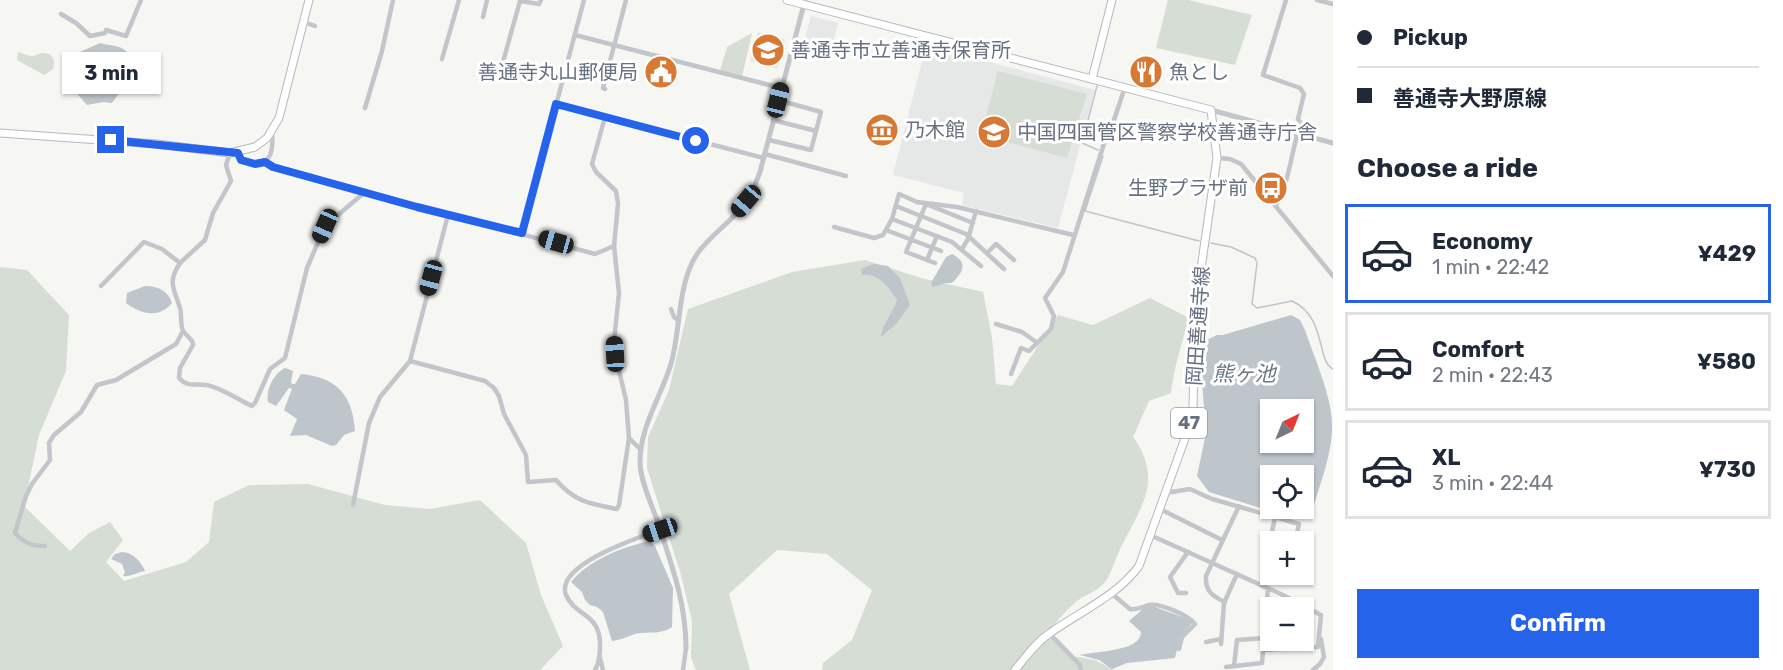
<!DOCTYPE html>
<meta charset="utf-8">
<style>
:root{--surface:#fff;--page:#f6f6f7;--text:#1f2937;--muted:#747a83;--line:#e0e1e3;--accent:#2563eb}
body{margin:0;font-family:Rubik,"Noto Sans JP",sans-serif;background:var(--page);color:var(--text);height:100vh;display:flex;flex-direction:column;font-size:22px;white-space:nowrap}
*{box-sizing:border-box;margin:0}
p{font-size:20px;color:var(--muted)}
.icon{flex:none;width:33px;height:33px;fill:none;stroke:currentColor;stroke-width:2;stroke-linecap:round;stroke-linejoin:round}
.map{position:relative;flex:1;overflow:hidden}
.side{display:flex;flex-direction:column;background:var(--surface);width:450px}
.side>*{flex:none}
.guide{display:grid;align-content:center;height:132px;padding:0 24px;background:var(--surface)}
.needle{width:39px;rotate:43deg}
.controls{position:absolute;left:1260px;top:399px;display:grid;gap:12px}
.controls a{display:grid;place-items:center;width:54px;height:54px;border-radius:0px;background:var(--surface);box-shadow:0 2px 4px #0004;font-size:30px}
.end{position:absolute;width:27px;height:27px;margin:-14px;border:8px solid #2563eb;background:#fff;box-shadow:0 0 0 3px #fff}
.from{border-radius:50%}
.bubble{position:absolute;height:42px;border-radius:0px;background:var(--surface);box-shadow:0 2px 4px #0004;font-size:20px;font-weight:700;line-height:42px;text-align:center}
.car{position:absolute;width:18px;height:36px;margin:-18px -9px;border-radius:8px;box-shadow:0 0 4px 2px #0007;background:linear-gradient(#222 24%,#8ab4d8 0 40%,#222 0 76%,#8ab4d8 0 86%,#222 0)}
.guide b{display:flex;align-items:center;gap:21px;height:57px;font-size:22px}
.guide b+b{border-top:2px solid var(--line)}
.guide i{width:15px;height:15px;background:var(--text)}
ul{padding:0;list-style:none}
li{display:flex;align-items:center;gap:18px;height:99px;margin:0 12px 9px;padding:0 12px;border:3px solid var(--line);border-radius:0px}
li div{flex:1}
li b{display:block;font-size:22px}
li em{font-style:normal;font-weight:700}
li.selected{border-color:var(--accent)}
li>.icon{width:54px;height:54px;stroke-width:1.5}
h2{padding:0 24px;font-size:27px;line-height:72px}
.action{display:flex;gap:12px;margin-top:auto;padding:12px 24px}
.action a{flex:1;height:69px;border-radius:0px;background:var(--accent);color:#fff;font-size:24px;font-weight:700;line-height:69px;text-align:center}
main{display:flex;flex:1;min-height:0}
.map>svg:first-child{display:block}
.built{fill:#e6e7e7}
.green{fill:#d6ddd5}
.water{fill:#bec5cb;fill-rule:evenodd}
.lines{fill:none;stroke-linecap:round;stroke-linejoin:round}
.stream{stroke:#bec5cb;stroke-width:1.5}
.primary-casing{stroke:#b5b8bc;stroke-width:9}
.minor{stroke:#c2c5c9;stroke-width:4.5}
.tertiary{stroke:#c2c5c9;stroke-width:5}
.primary{stroke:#fff;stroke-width:7}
.route{stroke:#2563eb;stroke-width:8}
.labels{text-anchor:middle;stroke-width:6;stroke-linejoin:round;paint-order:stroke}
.shield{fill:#fff;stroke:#959ca8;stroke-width:1.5}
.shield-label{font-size:18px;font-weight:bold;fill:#677182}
.poi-label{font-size:20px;fill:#677182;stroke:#fff;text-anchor:start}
.street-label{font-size:20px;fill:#677182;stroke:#fff}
.water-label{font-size:21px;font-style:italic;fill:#697885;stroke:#fff}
</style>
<main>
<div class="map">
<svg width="1333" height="670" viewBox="0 0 1333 670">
<rect width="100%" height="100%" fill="#f6f6f3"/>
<g class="built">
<polygon points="811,16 838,23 831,52 803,45"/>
<polygon points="758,32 785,39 777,69 750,61"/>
<polygon points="926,45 1095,90 1058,228 962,205 964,193 893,175"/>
</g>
<g class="green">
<polygon points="1168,0 1188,0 1252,15 1235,65 1156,48"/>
<polygon points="752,33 742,77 720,71 727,47"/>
<path d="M18 52C22 53 28 56 32 56 36 56 39 53 42 53 53 52 56 61 53 69L44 75 17 60Z"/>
<polygon points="998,71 1087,94 1067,158 981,135"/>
<path d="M865 260 921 278 983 292 992 337 996 384 1012 386 1058 315 1093 325 1150 298 1189 318C1182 344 1174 366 1171 393L1149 401 1133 437C1164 480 1141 507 1121 547 1116 557 1112 572 1106 581 1095 594 1087 593 1076 602 1066 610 1057 622 1048 632L1072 656 1095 660 1114 670H822L823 663 852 640 872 590 827 554 777 550 729 594 750 670H696L691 658 692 621 681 575 647 468 648 437 669 390 688 309 792 272Z"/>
<polygon points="0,267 27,270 69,315 66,371 39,435 24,506 70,551 89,533 110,522 123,540 106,562 124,581 186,562 209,542 214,502 249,485 308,484 385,505 430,509 480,500 526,543 541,595 563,646 540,670 0,670"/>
</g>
<g class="water">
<path d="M100 43C106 45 113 45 119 47 147 58 123 89 112 103L103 102 87 105 66 81 67 78 83 64 80 52Z"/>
<path d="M952 254C969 263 963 272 952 283H946L932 287 931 283 946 257Z"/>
<path d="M874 264 888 266 900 278 910 305 896 324 881 337C881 327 893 312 897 300 889 288 879 273 862 275L861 269Z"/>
<path d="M145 286C158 286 168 291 172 303 159 319 140 314 126 303L127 293Z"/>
<path d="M1291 315 1300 320 1305 330C1314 357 1332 397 1332 424 1333 451 1320 485 1312 511L1309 516 1296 517 1280 514 1209 492 1197 476 1206 433 1199 344 1217 335H1223ZM1270 410H1304V442H1270ZM1270 476H1304V508H1270Z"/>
<path d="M285 368 293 371 291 382 292 384H295L301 374C337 377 353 396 355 431L344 435 336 445 332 446 306 435 290 436 297 419 284 410 292 389 289 388 276 406 268 402C266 390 273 374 285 368Z"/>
<path d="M650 541 655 546 673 588 672 627C660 636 645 630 632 635 625 638 619 640 612 641L603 612 597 607 590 605 585 600 582 592 571 582C589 560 622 547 650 541Z"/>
<path d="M122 552C133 552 141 562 145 571 137 572 131 577 123 576L125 572 122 564 111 559 115 554Z"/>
<path d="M1152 606 1185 618 1192 623 1180 637 1175 658 1127 663 1112 669 1099 660 1080 655C1095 651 1141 652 1141 632L1129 621 1143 609Z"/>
</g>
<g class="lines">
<g class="stream">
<polyline points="1097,86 1082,143 1098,150"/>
<polyline points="1103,156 1085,211 1199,241"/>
<path d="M1211 243 1231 247 1255 258 1257 263 1252 304 1257 308 1292 301C1327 317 1316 361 1333 369"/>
</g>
<g class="primary-casing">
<g id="primary">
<path d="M787 0 1211 110 1217 158 1195 310 1193 407 1188 430 1139 566C1117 596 1081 611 1050 633 1036 642 1026 657 1015 670"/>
<polyline points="1092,79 1112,0"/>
<polyline points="0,133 157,144 230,153 255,147 267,138 279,118 309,0"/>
</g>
</g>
<g class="minor">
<polyline points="1317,0 1333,4"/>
<polyline points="61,14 76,23 90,36 105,33 106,30 126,36 141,0"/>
<polyline points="483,17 487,0"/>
<polyline points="304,22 315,26"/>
<polyline points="575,35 781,88"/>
<polyline points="442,59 459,0"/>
<polyline points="501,69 520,1 539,4 541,0"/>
<polyline points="605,89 603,88 626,0"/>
<polyline points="556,104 764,158"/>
<polyline points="365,108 382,51 393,0"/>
<polyline points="773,120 816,131"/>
<polyline points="769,140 811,150 821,112 778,100"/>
<path d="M238 153 243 161C270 169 274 155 272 131"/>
<polyline points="765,154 846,176"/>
<polyline points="1217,158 1230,159 1241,164 1333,276"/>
<polyline points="265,162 273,167 595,254 614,246"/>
<polyline points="926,204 906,252 935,263"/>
<polyline points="926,204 973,223"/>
<polyline points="896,206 966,234 1004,269"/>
<polyline points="1276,206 1287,178 1300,122 1298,119 1304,94 1300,88 1263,75 1286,0"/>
<polyline points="892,219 952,242 981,266"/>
<polyline points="834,227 874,238 883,235 892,219 899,194 917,202 957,207 1073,235"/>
<polyline points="886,230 941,251"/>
<polyline points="522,233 584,0"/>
<polyline points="962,249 968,239 976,211"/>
<polyline points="987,253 996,244 1014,260"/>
<polyline points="927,260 937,236"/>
<polyline points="101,286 144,242 162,249 180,263 205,240 213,213 231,181 226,165 230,153"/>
<polyline points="671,309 674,317 679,321"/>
<polyline points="996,324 1022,332 1036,342"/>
<path d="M183 331 192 341 193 345 180 368 179 378C188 388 195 383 206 385 220 387 239 400 252 406L255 403 270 369 285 358 307 268 325 226 365 192"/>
<path d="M410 361 485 381 494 388 499 396 504 414 526 455 528 482 556 480C575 502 590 504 617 509L619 505 629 438 626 400 615 354 614 341 619 293 614 246 618 204 616 191 596 172 592 164 605 117"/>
<polyline points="1011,374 1021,348 1029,351 1051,329 1054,316 1045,298 1063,272 1108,131 1114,120 1125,87"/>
<polyline points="629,438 641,450"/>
<polyline points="1166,493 1190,489 1212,499 1299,524 1296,538 1309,542 1304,563"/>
<polyline points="353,505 369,423 380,397 410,361 448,215"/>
<polyline points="1160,509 1222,540"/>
<polyline points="1150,535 1283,595 1321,615 1318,647 1263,650"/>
<path d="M45 546C32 546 24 543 15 533L26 496 32 484 50 460 49 443 54 435 81 412 97 385 116 380 176 344 183 331C180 324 182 316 180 308 174 288 167 283 180 263"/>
<polyline points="1270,573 1265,571 1264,567 1275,518"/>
<polyline points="1276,574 1289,576 1295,574"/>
<path d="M1111 593 1130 609C1138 610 1142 607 1149 605 1160 603 1188 615 1195 624L1182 637 1179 649"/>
<polyline points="1186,593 1178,593 1170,577 1188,552"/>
<path d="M1225 602C1212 596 1205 591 1206 576L1239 506"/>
<polyline points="1049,633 1080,665 1081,670"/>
<polyline points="1206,642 1221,639"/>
<polyline points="1221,644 1224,603 1237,574"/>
<polyline points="600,658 603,670"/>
<polyline points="1234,666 1237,640 1265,638"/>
<polyline points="1226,667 1262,663 1268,588"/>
<path d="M595 670C599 663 600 655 600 647 601 612 576 618 566 595 554 565 640 537 660 530"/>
<polyline points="683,670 686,648"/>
<polyline points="1313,670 1320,664 1324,657 1321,639"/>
</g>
<g class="tertiary">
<polyline points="1211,110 1333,143"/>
<path d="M686 648C686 602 671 563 657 520 651 503 641 482 640 464 639 428 661 397 671 364 681 329 677 285 697 254 711 234 733 221 747 201 753 192 756 182 760 172L805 0"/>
</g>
<use href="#primary" class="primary"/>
</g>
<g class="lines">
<polyline class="route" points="111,140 238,153 241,160 255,164 265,162 273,167 417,207 522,233 556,104 696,141"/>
</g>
<defs>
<g id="school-disc" transform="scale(1.725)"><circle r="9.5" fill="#d77833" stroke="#fff"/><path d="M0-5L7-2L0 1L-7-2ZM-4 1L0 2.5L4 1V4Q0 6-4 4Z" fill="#fff"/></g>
<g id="civic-disc" transform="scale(1.725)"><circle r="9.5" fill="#d77833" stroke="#fff"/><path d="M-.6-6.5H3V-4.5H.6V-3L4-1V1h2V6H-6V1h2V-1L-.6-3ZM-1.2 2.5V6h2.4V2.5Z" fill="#fff"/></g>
<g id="restaurant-disc" transform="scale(1.725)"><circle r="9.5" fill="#d77833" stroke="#fff"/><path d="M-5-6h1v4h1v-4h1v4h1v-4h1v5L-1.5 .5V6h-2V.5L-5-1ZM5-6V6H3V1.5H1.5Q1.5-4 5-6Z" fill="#fff"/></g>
<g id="museum-disc" transform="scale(1.725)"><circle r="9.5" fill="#d77833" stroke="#fff"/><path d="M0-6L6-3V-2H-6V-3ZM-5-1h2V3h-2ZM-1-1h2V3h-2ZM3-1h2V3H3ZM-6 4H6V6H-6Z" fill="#fff"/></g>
<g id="bus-disc" transform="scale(1.725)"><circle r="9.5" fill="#d77833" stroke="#fff"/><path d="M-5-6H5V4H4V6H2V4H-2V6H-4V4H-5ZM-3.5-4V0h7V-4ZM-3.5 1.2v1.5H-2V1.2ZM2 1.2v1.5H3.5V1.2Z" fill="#fff"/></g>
</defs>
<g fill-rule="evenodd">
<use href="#school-disc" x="768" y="50"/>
<use href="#civic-disc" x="661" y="72"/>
<use href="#restaurant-disc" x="1146" y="72"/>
<use href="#museum-disc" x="882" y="130"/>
<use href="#school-disc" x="994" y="132"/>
<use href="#bus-disc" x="1271" y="188"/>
</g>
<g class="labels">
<rect class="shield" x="1171" y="408" width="36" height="30" rx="4.5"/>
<g class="shield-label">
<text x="1189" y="429">47</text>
</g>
<g class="poi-label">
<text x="791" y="57">善通寺市立善通寺保育所</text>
<text x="638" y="79" text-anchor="end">善通寺丸山郵便局</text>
<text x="1169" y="79">魚とし</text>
<text x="905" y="137">乃木館</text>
<text x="1017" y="139">中国四国管区警察学校善通寺庁舎</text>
<text x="1248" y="195" text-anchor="end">生野プラザ前</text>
</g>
<g class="street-label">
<text transform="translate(1198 326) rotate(-86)" y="7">岡田善通寺線</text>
</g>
<g class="water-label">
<text x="1244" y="381">熊ヶ池</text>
</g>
</g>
</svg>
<div class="controls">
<a><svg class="needle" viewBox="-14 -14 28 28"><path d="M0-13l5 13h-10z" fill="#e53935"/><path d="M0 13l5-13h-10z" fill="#747a83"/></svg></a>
<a><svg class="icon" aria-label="locate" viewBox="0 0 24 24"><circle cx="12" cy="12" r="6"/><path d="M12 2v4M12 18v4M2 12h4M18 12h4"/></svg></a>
<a>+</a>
<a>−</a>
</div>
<i class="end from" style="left:696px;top:141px"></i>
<i class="end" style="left:111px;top:140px"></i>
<div class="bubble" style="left:62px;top:52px;width:99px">3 min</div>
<i class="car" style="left:778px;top:100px;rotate:14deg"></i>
<i class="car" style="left:746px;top:201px;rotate:220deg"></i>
<i class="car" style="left:325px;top:226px;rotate:204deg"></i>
<i class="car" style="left:556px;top:242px;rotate:286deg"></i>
<i class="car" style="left:431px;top:278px;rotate:195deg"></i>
<i class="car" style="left:615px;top:354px;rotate:357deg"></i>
<i class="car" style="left:660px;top:530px;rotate:251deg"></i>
</div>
<section class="side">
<div class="guide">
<b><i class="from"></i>Pickup</b>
<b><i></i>善通寺大野原線</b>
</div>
<h2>Choose a ride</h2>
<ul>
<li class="selected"><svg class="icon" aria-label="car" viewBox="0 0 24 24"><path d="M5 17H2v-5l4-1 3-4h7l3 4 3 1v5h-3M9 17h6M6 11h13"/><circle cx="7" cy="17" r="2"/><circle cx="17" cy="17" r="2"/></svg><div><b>Economy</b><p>1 min · 22:42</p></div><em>¥429</em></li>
<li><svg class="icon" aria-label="car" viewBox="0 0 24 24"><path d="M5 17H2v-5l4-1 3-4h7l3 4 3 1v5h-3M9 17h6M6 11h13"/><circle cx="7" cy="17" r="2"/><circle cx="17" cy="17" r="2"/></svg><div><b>Comfort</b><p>2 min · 22:43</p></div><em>¥580</em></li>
<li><svg class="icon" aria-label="car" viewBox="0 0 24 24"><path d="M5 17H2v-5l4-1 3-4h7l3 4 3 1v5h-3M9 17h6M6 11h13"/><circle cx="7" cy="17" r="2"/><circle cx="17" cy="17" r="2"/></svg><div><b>XL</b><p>3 min · 22:44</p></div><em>¥730</em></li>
</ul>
<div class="action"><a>Confirm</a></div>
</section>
</main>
